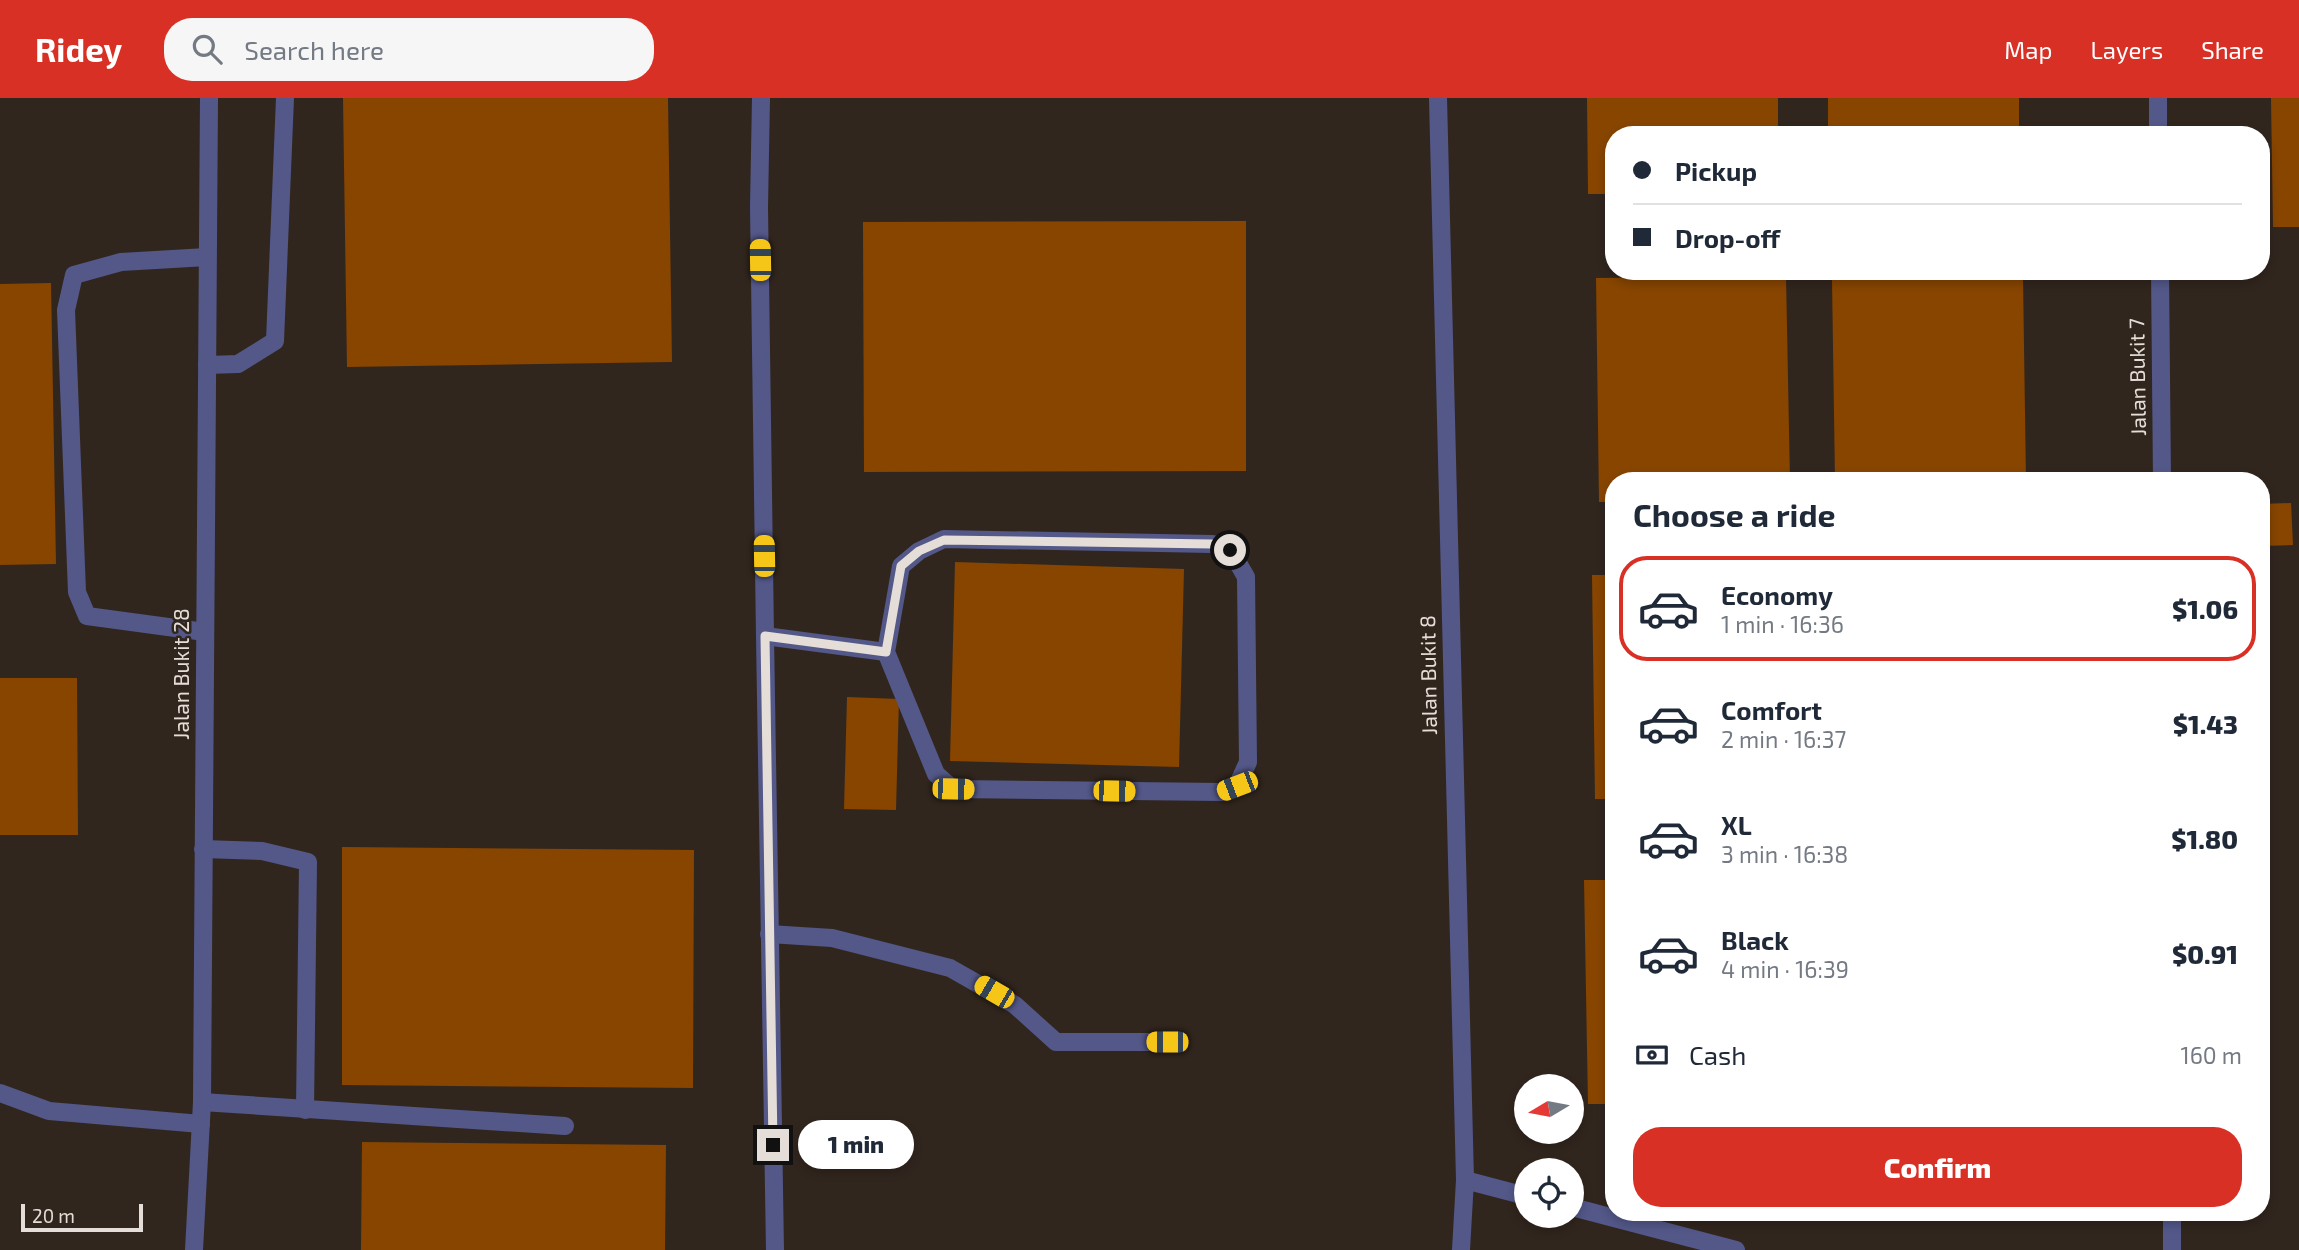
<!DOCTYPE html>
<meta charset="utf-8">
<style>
:root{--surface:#fff;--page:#f6f6f7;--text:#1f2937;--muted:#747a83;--line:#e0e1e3;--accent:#d93025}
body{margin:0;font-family:"Exo 2",sans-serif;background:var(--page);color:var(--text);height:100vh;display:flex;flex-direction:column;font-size:26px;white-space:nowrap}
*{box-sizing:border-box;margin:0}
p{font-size:23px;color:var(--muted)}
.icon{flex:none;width:38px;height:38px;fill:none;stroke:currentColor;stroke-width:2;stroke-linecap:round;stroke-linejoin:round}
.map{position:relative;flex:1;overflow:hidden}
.panel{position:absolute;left:1605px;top:374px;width:665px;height:749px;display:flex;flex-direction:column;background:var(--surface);border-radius:28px;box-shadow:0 4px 10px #0003}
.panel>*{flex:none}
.banner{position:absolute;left:1605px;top:28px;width:665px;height:154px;border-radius:28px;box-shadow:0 4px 10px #0003;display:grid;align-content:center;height:154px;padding:0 28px;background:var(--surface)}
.needle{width:46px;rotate:260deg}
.controls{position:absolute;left:1514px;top:976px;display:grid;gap:14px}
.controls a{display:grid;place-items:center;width:70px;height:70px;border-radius:50%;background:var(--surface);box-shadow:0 4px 10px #0003;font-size:35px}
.scale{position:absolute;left:21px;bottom:18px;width:122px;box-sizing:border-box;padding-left:7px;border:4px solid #e5ddd8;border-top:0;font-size:19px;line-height:24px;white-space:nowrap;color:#e5ddd8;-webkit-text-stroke:5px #31261e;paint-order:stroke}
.end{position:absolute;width:32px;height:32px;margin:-16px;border:9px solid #e5ddd8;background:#111;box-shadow:0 0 0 4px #111}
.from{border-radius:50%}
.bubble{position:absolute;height:49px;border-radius:24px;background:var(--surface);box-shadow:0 4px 10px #0003;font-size:23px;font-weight:800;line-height:49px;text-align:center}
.car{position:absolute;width:21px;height:42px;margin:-21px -10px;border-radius:9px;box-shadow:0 0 5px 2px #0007;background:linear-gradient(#f5c518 24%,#345 0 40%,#f5c518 0 76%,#345 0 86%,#f5c518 0)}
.banner b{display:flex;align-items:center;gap:24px;height:66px;font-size:26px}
.banner b+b{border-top:2px solid var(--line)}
.banner i{width:18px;height:18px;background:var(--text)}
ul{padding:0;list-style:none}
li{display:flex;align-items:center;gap:21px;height:105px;margin:0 14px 10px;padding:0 14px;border:4px solid transparent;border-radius:28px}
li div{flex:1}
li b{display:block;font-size:26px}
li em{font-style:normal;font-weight:800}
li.selected{border-color:var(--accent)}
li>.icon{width:63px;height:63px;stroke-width:1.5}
h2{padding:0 28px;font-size:32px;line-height:84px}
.pay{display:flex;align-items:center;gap:18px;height:77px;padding:0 28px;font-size:26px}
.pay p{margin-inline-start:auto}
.cta{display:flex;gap:14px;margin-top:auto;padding:14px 28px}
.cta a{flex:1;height:80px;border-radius:28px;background:var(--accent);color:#fff;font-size:28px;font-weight:800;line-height:80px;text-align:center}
header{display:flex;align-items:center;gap:42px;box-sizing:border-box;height:98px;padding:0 35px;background:var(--accent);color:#fff}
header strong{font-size:33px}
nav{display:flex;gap:38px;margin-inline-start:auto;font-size:24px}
.search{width:490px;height:63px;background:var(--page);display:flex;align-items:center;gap:18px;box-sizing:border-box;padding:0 24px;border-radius:28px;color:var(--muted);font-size:26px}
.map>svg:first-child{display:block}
.building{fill:#874500}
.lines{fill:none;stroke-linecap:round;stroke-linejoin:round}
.lane{stroke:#535889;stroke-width:18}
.street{stroke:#535889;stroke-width:18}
.route{stroke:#e5ddd8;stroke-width:9}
.labels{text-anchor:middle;stroke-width:5;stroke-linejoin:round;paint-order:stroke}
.street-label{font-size:21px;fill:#e5ddd8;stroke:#31261e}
</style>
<header>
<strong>Ridey</strong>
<div class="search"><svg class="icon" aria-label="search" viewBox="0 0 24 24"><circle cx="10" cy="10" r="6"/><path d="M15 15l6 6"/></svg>Search here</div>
<nav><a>Map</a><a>Layers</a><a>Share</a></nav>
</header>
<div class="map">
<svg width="2299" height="1152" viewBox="0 0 2299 1152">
<rect width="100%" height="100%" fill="#31261e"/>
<g class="building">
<polygon points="343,0 668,0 672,264 347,269"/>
<polygon points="1587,0 1778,0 1778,37 1614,37 1614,96 1588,96"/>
<rect x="1828" y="0" width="191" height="37"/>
<polygon points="2271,0 2299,0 2299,129 2273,129"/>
<polygon points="1246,123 1246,373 864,374 863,124"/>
<polygon points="1786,178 1790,383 1614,383 1614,404 1599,404 1596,180"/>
<polygon points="2023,180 2026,383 1835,383 1832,182"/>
<polygon points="51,185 56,466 0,467 0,186"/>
<polygon points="2291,405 2293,447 2261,448 2261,406"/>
<polygon points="955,464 1184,471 1179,669 950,663"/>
<polygon points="1592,477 1614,477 1614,701 1595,701"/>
<polygon points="0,580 77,580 78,737 0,737"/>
<polygon points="847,599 899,601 896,712 844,711"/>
<polygon points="342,749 694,752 693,990 342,987"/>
<polygon points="1584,782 1614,782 1614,1006 1588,1006"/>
<polygon points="362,1044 666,1047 665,1152 361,1152"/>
</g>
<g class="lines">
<g class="lane">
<polyline points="207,267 238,266 275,243 285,0"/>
<polygon points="944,441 1212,446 1230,451 1246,479 1248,664 1237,688 1221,694 953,691 936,676 886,554 901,468 919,453"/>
<polyline points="205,534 87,518 77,494 66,212 74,177 121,164 207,159"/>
<polyline points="765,538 886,554"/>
<polyline points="203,751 262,753 308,764 305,1012"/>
<polyline points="769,836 832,840 950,870 1015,907 1056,944 1167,944"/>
<polyline points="0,995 49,1013 201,1026"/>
<polyline points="202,1004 565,1028"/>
</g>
<g class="street">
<polyline points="761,0 759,109 765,538 775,1152"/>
<polyline points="1438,0 1465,1082 1461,1152"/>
<polyline points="2158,0 2158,37"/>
<polyline points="2160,173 2162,383"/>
<polyline points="1465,1082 1526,1098"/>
<polyline points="1572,1109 1736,1152"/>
<polyline points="2172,1115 2172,1152"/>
<polyline points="194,1152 202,1004 209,0"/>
</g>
</g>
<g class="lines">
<polyline class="route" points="773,1047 765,538 886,554 901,468 919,453 944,442 1212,446 1230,452"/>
</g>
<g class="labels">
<g class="street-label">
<text transform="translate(2138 279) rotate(-91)" y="7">Jalan Bukit 7</text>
<text transform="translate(182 576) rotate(-90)" y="7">Jalan Bukit 28</text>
<text transform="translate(1429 577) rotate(-91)" y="7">Jalan Bukit 8</text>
</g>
</g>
</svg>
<div class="controls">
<a><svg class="needle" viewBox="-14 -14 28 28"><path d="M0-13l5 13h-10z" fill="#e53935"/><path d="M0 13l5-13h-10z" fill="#747a83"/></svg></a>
<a><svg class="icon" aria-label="locate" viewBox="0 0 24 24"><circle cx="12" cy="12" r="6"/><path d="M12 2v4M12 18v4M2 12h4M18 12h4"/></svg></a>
</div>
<div class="scale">20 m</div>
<i class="end from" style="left:1230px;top:452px"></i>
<i class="end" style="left:773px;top:1047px"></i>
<div class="bubble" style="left:798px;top:1022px;width:116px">1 min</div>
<i class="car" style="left:760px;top:162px;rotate:359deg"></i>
<i class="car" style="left:764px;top:458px;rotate:359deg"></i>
<i class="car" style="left:1237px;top:688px;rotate:249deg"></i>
<i class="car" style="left:953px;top:691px;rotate:91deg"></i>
<i class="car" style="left:1114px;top:693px;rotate:91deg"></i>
<i class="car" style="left:994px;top:894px;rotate:300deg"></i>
<i class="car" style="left:1167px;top:944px;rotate:270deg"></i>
<div class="banner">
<b><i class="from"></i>Pickup</b>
<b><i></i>Drop-off</b>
</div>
<section class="panel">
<h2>Choose a ride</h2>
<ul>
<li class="selected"><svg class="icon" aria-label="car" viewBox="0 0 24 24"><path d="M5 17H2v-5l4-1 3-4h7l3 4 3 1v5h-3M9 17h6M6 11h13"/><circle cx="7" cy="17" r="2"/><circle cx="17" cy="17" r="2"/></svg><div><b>Economy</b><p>1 min · 16:36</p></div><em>$1.06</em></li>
<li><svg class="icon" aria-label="car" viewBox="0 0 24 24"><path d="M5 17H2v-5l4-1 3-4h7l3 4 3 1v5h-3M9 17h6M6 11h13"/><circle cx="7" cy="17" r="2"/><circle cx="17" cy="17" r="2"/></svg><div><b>Comfort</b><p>2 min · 16:37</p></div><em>$1.43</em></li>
<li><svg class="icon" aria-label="car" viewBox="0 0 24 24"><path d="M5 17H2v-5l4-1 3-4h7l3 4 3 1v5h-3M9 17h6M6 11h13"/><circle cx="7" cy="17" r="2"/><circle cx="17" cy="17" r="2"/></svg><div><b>XL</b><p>3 min · 16:38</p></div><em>$1.80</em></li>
<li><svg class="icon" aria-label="car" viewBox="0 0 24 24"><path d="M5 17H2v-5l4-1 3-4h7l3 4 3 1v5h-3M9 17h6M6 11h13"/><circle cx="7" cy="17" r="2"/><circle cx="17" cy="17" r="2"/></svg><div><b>Black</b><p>4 min · 16:39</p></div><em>$0.91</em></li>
</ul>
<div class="pay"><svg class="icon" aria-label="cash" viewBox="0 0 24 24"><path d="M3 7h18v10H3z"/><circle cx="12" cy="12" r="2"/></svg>Cash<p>160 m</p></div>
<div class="cta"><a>Confirm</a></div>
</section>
</div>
